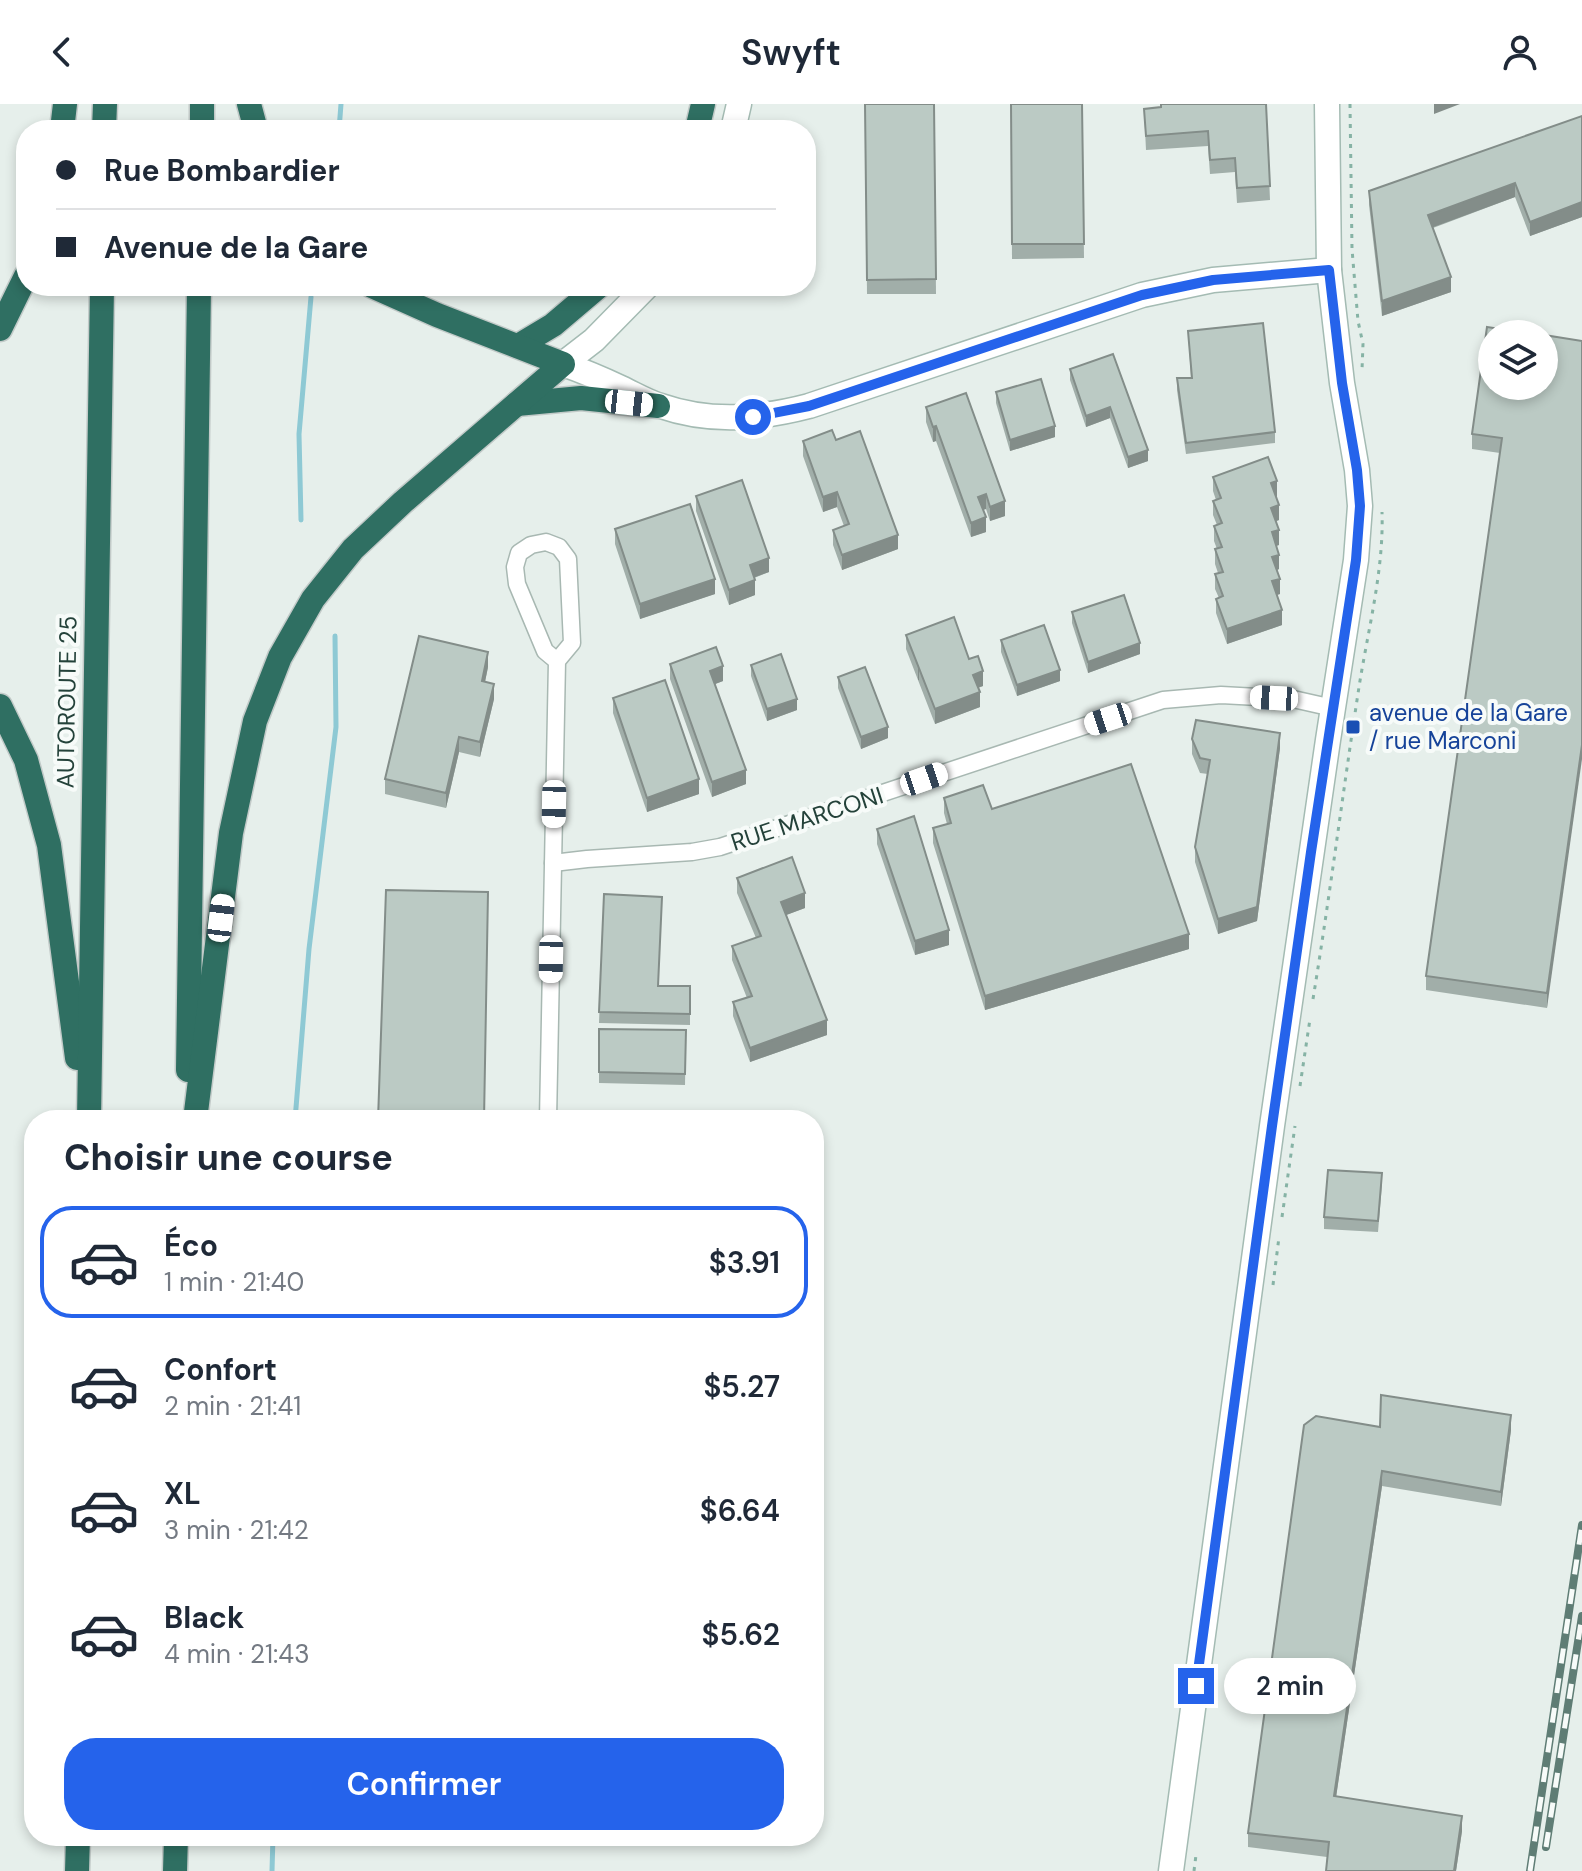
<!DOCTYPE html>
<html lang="fr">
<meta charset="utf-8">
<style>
:root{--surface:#fff;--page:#f6f6f7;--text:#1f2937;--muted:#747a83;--line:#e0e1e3;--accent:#2563eb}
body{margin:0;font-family:"DM Sans",sans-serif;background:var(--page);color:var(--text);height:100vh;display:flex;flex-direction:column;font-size:30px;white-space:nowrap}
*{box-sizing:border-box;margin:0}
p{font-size:26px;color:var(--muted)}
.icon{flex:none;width:44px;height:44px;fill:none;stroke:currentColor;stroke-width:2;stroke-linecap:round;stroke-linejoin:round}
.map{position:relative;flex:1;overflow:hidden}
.drawer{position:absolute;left:24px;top:1006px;width:800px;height:736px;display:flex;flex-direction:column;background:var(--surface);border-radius:32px;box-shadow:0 4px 12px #0003}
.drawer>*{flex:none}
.hud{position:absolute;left:16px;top:16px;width:800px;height:176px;border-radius:32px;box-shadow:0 4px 12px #0003;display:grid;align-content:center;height:176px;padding:0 40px;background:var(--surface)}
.controls{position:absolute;left:1478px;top:216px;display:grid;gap:16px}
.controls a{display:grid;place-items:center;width:80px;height:80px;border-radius:50%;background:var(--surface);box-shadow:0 4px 12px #0003;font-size:40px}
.end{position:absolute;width:36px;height:36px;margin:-18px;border:10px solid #2563eb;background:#fff;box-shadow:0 0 0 4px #fff}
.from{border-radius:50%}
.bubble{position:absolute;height:56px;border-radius:28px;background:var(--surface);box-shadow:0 4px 12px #0003;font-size:26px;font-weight:600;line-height:56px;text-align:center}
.car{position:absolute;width:24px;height:48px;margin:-24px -12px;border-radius:10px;box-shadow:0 0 6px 2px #0007;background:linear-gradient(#fff 24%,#345 0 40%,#fff 0 76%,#345 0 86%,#fff 0)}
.hud b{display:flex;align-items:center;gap:28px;height:76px;font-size:30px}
.hud b+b{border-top:2px solid var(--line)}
.hud i{width:20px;height:20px;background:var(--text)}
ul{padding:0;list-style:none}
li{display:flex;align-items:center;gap:24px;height:112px;margin:0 16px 12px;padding:0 24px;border:4px solid transparent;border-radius:32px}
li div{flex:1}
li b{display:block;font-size:30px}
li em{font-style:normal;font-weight:600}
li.on{border-color:var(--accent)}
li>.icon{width:72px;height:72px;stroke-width:1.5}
h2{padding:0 40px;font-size:36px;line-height:96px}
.cta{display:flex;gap:16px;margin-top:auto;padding:16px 40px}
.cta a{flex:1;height:92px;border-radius:32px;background:var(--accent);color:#fff;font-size:32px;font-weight:600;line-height:92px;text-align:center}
header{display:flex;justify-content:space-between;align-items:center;height:104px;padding:0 40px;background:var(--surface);font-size:36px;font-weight:600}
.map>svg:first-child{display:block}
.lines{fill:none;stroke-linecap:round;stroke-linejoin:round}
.stream{stroke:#8ec9d4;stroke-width:5}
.street-casing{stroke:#a8b8b2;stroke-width:19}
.secondary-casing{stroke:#a4bbb3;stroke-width:27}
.highway-casing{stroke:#c2cac8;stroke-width:27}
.path{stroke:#86b3a5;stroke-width:3;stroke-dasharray:4 6;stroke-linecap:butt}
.street{stroke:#fff;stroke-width:16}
.secondary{stroke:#fff;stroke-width:24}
.highway{stroke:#2f6f62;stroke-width:24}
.rail-casing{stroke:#5f7d75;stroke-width:8}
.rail{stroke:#f7fbf9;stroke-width:5;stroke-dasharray:15;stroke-linecap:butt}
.wall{fill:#a1aea9}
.shaded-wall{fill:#838d89}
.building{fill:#bbcac4;stroke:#838d89;stroke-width:2}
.route{stroke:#2563eb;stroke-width:10}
.transit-dot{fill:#1a4fb4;stroke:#f7fbf9;stroke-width:3}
.labels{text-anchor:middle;stroke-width:8;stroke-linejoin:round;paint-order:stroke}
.street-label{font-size:24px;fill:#24423a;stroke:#f7fbf9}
.transit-label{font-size:24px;fill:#164399;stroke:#f7fbf9;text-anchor:start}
</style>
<header><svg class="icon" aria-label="back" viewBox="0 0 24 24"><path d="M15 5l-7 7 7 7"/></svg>Swyft<svg class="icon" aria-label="person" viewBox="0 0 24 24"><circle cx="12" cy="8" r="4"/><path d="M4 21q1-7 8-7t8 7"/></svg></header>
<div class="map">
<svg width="1582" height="1767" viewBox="0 0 1582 1767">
<rect width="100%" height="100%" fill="#e6efeb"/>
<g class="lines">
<g class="stream">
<polyline points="339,26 341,0"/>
<polyline points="301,416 299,330 311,193"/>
<polyline points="295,1016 309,845 336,623 335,532"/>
<polyline points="272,1767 273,1732"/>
</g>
<g class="street-casing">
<g id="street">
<polyline points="553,759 587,755 692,748 720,743 1163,596 1221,591 1293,595 1333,604"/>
<polyline points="548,1016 557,557 572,539 568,455 559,443 546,438 531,441 519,449 515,463 517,480 545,547 557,557"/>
</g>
</g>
<g class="secondary-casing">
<g id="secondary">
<polyline points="733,26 739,0"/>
<path d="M563 260C583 267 602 275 621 284 634 290 647 298 661 302 710 319 759 315 809 302L1142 191 1213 176 1329 166"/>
<polyline points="563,260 594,236 647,182"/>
<polyline points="1171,1767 1272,1022 1328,636 1356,456 1360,402 1357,366 1342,279 1329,166 1327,0"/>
</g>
</g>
<g class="highway-casing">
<g id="highway">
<polyline points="249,0 256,26"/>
<polyline points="62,26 65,0"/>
<polyline points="104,26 105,0"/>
<polyline points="202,26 202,0"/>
<polyline points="697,26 703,0"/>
<polyline points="0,225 26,172"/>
<polyline points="518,242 553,221 599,182"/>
<polyline points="517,300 581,294 658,302"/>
<polyline points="0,602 26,656 49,741 77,954"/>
<polyline points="188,966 199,182"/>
<polyline points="89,1016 102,182"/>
<polyline points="195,1016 231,729 255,617 280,553 313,495 353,445 403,398 563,260 437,211 372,182"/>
<polyline points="77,1767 78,1732"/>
<polyline points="175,1767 176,1732"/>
</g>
</g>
<g class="path">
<polyline points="1350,0 1352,145 1358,217 1363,240 1362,266"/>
<path d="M1313 895C1330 791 1343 687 1359 583 1368 526 1384 465 1382 408"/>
<polyline points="1300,982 1310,915"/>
<polyline points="1282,1113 1295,1022"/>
<polyline points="1273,1181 1279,1133"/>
<polyline points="1194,1767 1196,1751"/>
</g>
<use href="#street" class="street"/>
<use href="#secondary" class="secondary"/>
<use href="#highway" class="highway"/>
<g class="rail-casing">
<g id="rail">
<polyline points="1546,1743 1582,1512"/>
<polyline points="1530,1767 1582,1421"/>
</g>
</g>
<use href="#rail" class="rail"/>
</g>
<g class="wall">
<polygon points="865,0 934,0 936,190 867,190"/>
<polygon points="1011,0 1082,0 1084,154 1012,155"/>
<polygon points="1266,0 1270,96 1237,99 1235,68 1210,70 1208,42 1146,46 1144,5"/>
<polygon points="1582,12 1582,113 1530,132 1515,93 1433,124 1451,188 1382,212 1369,101 1369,87"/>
<polygon points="1188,227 1275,328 1275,339 1186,350 1177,286 1177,274 1191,274"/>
<polygon points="1582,237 1547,904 1426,886 1426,872 1500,349 1472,345 1472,330"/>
<polygon points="1113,250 1148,357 1128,364 1110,314 1086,323 1070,276 1070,265"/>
<polygon points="996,288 1055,333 1010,347 996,299"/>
<polygon points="926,303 1005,412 990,417 986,405 983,406 986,428 971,433 936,337 933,338 926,318"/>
<polygon points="836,336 898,445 842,466 833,441 833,426 844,422 837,403 823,408 803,352 803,337"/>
<polygon points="1213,373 1277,392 1276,393 1279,416 1276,417 1279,441 1276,442 1279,465 1277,466 1280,490 1277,491 1282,521 1227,540 1216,509 1216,495 1219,494 1215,485 1215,470 1218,469 1215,460 1215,445 1217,445 1214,437 1214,422 1217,421 1213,411 1213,397 1216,396 1213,387"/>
<polygon points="696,392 769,468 754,474 755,491 729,501 696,407"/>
<polygon points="615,425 715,490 640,515 615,440"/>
<polygon points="1072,508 1140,550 1088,569 1072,519"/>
<polygon points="906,531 969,555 983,582 978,584 980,603 935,620 906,545"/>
<polygon points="1001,536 1060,577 1017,592 1001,548"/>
<polygon points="670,560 723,577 715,580 746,680 712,693 670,575"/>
<polygon points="751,561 797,606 767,617 751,572"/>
<polygon points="488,563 485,578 494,595 480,653 459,648 446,704 385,690 385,675"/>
<polygon points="838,573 888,634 861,645 838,584"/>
<polygon points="613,594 699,690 647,708 613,609"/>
<polygon points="1192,635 1280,644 1257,817 1218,830 1195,758 1195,743 1208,670 1200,669 1192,650"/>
<polygon points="944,694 992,705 1189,845 985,906 933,739 933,724 947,720 944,709"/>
<polygon points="877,725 949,841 915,851 877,740"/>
<polygon points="737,774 805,804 786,811 827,931 750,958 733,912 733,898 747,894 732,856 732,842 756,834 737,789"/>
<polygon points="604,790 658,882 690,882 690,921 599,919"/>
<polygon points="599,925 686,926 685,981 599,979"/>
<polygon points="1382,1080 1378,1128 1324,1125 1324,1113"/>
<polygon points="1380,1323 1511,1326 1501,1402 1382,1382 1336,1693 1462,1727 1456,1767 1326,1767 1327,1753 1248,1743 1248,1729"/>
</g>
<g class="shaded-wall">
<polygon points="1434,0 1460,0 1434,10"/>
<polygon points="1515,79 1515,93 1428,125 1428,111"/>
<polygon points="1582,98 1582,113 1530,132 1530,118"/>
<polygon points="1451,173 1451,188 1382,212 1382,197"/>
<polygon points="1110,303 1110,314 1086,323 1086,312"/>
<polygon points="936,322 936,337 933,338 933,323"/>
<polygon points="1055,322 1055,333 1010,347 1010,336"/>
<polygon points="1148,346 1148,357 1128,364 1128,353"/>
<polygon points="1277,377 1277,392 1271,394 1271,379"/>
<polygon points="837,388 837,403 823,408 823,393"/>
<polygon points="986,390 986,405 978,407 978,393"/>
<polygon points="1005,397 1005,412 990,417 990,403"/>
<polygon points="1279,401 1279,416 1271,419 1271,404"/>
<polygon points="986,413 986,428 971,433 971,419"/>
<polygon points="1279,426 1279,441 1272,443 1272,428"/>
<polygon points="898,431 898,445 842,466 842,451"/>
<polygon points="1279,451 1279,465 1272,468 1272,453"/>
<polygon points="769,454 769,468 750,475 750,461"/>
<polygon points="715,475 715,490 640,515 640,500"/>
<polygon points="1280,475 1280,490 1272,492 1272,477"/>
<polygon points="755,476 755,491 729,501 729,486"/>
<polygon points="1282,506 1282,521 1227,540 1227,525"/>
<polygon points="1140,539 1140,550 1088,569 1088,558"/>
<polygon points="488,548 488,563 482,592 482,577"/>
<polygon points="919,561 919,576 918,576 918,562"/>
<polygon points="723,562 723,577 710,582 710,567"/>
<polygon points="1060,566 1060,577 1017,592 1017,581"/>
<polygon points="983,567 983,582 973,585 973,571"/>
<polygon points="494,580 494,595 480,653 480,638"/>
<polygon points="980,588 980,603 935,620 935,605"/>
<polygon points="797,595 797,606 767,617 767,605"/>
<polygon points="888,623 888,634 861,645 861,633"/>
<polygon points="1280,629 1280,644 1257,817 1218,830 1218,815"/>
<polygon points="459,633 459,648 446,704 446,689"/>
<polygon points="1582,641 1582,655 1547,904 1547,889"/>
<polygon points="746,666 746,680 712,693 712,678"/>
<polygon points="699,675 699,690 647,708 647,694"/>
<polygon points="805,789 805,804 781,813 781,798"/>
<polygon points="949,826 949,841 915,851 915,837"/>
<polygon points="1189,830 1189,845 985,906 985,892"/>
<polygon points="827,916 827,931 750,958 750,944"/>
<polygon points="1511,1311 1511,1326 1501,1402 1501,1388"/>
<polygon points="1382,1367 1382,1382 1334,1707 1334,1692"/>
<polygon points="1462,1712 1462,1727 1456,1767 1454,1767"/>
</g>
<g class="building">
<polygon points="865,0 934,0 936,175 867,176"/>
<polygon points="1011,0 1082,0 1084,140 1012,140"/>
<polygon points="1161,0 1266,0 1270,82 1237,84 1235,54 1210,56 1208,27 1146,32 1144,5 1161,3"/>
<polygon points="1582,12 1582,98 1530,118 1515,79 1428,111 1451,173 1382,197 1369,87"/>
<polygon points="1263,219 1275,328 1186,339 1177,274 1192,274 1188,227"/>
<polygon points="1487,223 1535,230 1492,230 1492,282 1544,282 1544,231 1582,237 1582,641 1547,889 1426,872 1502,334 1472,330"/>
<polygon points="1113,250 1148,346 1128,353 1110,303 1086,312 1070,265"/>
<polygon points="1041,275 1055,322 1010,336 996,288"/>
<polygon points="966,289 1005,397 990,403 986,390 978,393 986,413 971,419 936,322 933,323 926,303"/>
<polygon points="832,326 836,336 860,327 898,431 842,451 833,426 849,420 837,388 823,393 803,337"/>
<polygon points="1268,353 1277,377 1271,379 1279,401 1271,404 1279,426 1272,428 1279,451 1272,453 1280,475 1272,477 1282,506 1227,525 1216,495 1223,492 1215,470 1223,468 1215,445 1222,443 1214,422 1222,419 1213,397 1221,394 1213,373"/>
<polygon points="742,376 769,454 750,461 755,476 729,486 696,392"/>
<polygon points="690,400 715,475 640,500 615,425"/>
<polygon points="1124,491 1140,539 1088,558 1072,508"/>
<polygon points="954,513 969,555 978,552 983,567 973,571 980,588 935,605 906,531"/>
<polygon points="1044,521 1060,566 1017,581 1001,536"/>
<polygon points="419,532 488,548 482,577 494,580 480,638 459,633 446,689 385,675"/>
<polygon points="716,543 723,562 710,567 746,666 712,678 670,560"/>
<polygon points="781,550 797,595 767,605 751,561"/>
<polygon points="865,563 888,623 861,633 838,573"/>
<polygon points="665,576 699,675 647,694 613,594"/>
<polygon points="1196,616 1280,629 1257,803 1218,815 1195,743 1210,656 1200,654 1192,635"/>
<polygon points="1131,660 1189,830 985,892 933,724 951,719 944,694 983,681 992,705"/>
<polygon points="914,712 949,826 915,837 877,725"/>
<polygon points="792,753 805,789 781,798 827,916 750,944 733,898 752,892 732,842 761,832 737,774"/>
<polygon points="386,786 488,788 484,1016 378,1016"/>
<polygon points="604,790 662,793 658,882 690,882 690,910 599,908"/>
<polygon points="599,925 686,926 685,970 599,968"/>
<polygon points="1328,1066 1382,1069 1378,1117 1324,1113"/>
<polygon points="1381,1291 1511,1311 1501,1388 1382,1367 1334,1692 1462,1712 1454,1767 1326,1767 1329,1738 1248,1729 1304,1321 1316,1312 1380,1323"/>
</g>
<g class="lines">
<polyline class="route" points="753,313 809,302 1142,191 1213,176 1329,166 1342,279 1357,366 1360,402 1356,456 1311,748 1272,1022 1196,1582"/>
</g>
<rect class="transit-dot" x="1345" y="615" width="16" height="16" rx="4"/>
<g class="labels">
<g class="street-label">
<text transform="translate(67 598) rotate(-89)" y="8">AUTOROUTE 25</text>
<text transform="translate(807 715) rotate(-18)" y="8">RUE MARCONI</text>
</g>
<g class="transit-label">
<text x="1369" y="617">avenue de la Gare<tspan x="1369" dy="28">/ rue Marconi</tspan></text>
</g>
</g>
</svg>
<div class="controls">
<a><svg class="icon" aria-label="layers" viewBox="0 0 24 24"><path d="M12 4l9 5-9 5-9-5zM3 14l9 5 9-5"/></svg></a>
</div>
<i class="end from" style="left:753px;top:313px"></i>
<i class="end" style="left:1196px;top:1582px"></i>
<div class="bubble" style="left:1224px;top:1554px;width:132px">2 min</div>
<i class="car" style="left:629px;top:299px;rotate:96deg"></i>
<i class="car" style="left:1274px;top:594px;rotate:273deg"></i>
<i class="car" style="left:1108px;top:615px;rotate:252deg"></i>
<i class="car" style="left:924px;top:675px;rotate:71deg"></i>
<i class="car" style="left:554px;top:700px;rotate:181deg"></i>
<i class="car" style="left:221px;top:814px;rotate:7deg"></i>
<i class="car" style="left:551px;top:855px;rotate:181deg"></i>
<div class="hud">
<b><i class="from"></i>Rue Bombardier</b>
<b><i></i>Avenue de la Gare</b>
</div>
<section class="drawer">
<h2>Choisir une course</h2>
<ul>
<li class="on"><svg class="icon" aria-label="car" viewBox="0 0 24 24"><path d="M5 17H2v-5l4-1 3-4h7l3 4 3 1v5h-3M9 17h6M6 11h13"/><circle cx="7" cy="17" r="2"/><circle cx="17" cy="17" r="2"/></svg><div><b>Éco</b><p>1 min · 21:40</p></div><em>$3.91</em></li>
<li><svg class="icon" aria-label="car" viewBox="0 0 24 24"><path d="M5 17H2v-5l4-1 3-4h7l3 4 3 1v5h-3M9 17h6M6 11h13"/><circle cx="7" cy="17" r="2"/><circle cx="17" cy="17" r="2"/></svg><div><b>Confort</b><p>2 min · 21:41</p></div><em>$5.27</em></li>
<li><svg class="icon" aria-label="car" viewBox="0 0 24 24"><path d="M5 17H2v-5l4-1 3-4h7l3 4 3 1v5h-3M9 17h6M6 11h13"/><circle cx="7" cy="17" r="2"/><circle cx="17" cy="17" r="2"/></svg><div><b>XL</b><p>3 min · 21:42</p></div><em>$6.64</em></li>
<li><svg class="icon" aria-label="car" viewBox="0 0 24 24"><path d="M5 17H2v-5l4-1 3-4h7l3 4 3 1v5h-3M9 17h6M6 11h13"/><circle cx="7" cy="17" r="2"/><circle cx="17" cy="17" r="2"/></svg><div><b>Black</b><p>4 min · 21:43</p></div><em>$5.62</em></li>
</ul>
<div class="cta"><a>Confirmer</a></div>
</section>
</div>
